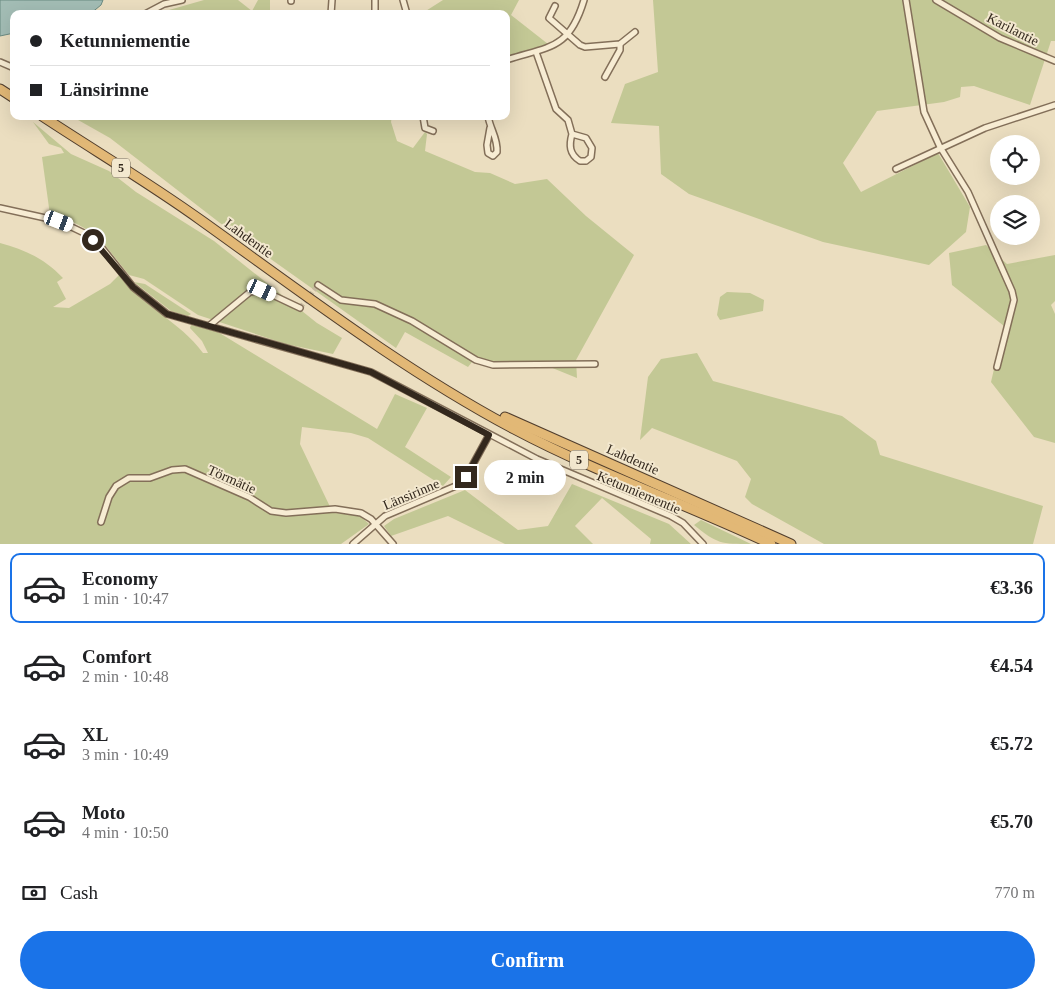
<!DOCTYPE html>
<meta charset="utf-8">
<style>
:root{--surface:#fff;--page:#f2f2f2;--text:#202124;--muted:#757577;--line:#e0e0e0;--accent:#1a73e8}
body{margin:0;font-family:"Times New Roman",serif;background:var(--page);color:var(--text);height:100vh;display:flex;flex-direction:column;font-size:19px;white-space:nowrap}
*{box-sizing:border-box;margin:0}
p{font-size:16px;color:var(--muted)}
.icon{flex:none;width:28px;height:28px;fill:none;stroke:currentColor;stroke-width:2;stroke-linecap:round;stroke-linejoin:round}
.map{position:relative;height:544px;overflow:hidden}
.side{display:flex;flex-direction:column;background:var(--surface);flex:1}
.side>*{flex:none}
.banner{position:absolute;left:10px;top:10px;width:500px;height:110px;border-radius:10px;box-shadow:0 5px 20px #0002;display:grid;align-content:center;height:110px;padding:0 20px;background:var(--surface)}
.controls{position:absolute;left:990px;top:135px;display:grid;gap:10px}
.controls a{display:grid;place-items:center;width:50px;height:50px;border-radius:50%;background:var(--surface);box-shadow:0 5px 20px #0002;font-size:25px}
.end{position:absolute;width:22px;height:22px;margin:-11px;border:6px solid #33281d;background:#fff;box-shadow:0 0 0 2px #fff}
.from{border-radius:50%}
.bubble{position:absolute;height:35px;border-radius:18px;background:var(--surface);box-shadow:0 5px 20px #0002;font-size:16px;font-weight:600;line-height:35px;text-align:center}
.car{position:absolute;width:15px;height:30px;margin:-15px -8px;border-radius:6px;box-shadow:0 0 4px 1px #0007;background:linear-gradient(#fff 24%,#345 0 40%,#fff 0 76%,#345 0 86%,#fff 0)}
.banner b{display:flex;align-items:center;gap:18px;height:48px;font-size:19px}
.banner b+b{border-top:1px solid var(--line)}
.banner i{width:12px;height:12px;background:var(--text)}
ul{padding:9px 0 0;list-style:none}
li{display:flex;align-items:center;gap:15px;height:70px;margin:0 10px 8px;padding:0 10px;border:2px solid transparent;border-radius:10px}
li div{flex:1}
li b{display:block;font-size:19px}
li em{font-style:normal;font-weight:600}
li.selected{border-color:var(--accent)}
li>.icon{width:45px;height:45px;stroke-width:1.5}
.pay{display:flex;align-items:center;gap:12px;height:55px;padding:0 20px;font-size:19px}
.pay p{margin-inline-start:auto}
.action{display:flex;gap:10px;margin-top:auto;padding:10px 20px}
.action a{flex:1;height:58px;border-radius:30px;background:var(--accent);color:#fff;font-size:20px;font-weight:600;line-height:58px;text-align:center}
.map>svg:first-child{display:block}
.green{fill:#c3c895}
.water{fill:#a3bdb5;stroke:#6b8b82}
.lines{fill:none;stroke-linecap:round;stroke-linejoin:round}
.minor-tunnel{stroke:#c6ba9f;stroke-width:5;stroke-dasharray:5 2.5;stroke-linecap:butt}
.minor-casing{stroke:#836f59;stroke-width:8}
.trunk-casing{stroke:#513e2d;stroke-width:11}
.minor{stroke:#f7ecd3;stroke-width:5}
.trunk{stroke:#e2b876;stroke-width:9}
.route{stroke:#33281d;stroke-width:6}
.labels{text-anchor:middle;stroke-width:4;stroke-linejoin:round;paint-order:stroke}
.shield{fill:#f3e8cf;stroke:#6d6252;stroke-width:1}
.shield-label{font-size:12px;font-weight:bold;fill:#33281d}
.street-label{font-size:14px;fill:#33281d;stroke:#f3e8cf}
</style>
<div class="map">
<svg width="1055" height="544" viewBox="0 0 1055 544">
<rect width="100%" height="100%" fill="#ebdec0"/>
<g class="green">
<polygon points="204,0 238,0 252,11 258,0 270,0 270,14 155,14"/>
<polygon points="443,0 519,0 511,15 548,44 506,57 506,14 421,14"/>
<polygon points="653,0 1055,0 1055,41 1051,41 1030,105 974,86 961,87 960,97 944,102 877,111 843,163 861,192 938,153 970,207 966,232 929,265 823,242 689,194 661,174 659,126 611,123 625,84 658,72"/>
<polygon points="71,116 392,116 391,122 397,141 413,148 425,132 427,134 425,151 475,172 490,173 515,184 547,179 586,216 634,255 576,360 577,378 545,365 472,362 468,367 405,332 396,348 220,223 110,138"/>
<polygon points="33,122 71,154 109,171 136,192 214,241 317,323 342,338 333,354 286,344 198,315 144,279 129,275 97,235 75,223 50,215 42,157 64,153 61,148 49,144"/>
<path d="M0 243C26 250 45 259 63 278L57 282 66 299 53 307 69 308 110 284 119 275C142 307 180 321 203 353H208L202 341 190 328 191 325 213 329 377 429 395 394 427 408 405 447 451 477 443 486 368 438 351 433 302 427 300 444 333 513 359 515 369 524 341 544H0Z"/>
<polygon points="986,245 1007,264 1055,255 1055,301 1051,305 1055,314 1055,443 1034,437 991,382 1004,326 952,285 949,253"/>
<polygon points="134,282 145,284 191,314 188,316 171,311"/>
<polygon points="727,292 750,293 764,300 763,311 720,320 717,315 720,297"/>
<polygon points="697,353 713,381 842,416 876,441 880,455 1043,506 1033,544 824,544 752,504 745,497 751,479 737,461 652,428 640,440 648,377 661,359"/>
<polygon points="572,484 669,524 691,544 650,544 651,539 602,498 575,526 593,544 505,544 448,516 391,536 384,526 394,519 465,490 518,530 548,526"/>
<path d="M701 520 751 544C721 544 717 544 694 525Z"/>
</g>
<polygon class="water" points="0,0 103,0 101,5 90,14 14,14 14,33 0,36"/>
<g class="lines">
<polyline class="minor-tunnel" points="300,308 318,285"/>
<g class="minor-casing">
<g id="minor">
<polyline points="375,0 375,14"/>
<polyline points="403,0 407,14"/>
<polyline points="906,0 924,112 940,147 968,192 1012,291 1014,300 997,367"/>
<polyline points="936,0 1000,38 1055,61"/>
<polyline points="291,1 291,0"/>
<polyline points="555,6 549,18 580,45 585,47 620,44 635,32"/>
<polyline points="145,14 164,4 182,0"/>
<polyline points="331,14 332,0"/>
<path d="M536 52 556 109 568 120 572 134 586 138 592 148 591 157 586 161H580C569 154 569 145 572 134"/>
<path d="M506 60C550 46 569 50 584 0"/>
<polyline points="0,62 14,68"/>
<polyline points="605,77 620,50 620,44"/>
<polyline points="423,116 425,128 433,131"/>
<path d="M488 116C490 129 498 138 497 152L493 156 488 153 487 145 490 128"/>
<polyline points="896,169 985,128 1055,105"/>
<polyline points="0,208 59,221 84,233 102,248 133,287 167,314 371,372 537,459 671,516 683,523 703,544"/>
<polyline points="318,285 341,300 375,304 412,321 476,360 493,365 595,364"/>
<polyline points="210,325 250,292 262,290 300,308"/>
<polyline points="101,522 109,497 116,486 129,478 150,478 172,470 185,469 249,497 271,511 286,513 335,509 361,513 371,519 393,544"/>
<polyline points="353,544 385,516 458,485 466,477 489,435"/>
</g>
</g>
<g class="trunk-casing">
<g id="trunk">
<polyline points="0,89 14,98"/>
<path d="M42 116C95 151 151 184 202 221 304 294 403 370 514 429 597 473 686 504 771 544"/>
<polyline points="505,417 791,544"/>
</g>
</g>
<use href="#minor" class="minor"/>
<use href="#trunk" class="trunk"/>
</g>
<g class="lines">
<polyline class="route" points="93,240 133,287 167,314 371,372 489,435 466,477"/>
</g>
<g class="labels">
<g class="shield">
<rect x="112" y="158.5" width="18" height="19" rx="4"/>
<rect x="570" y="450.5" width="18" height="19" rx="4"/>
</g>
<g class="shield-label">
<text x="121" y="172">5</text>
<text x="579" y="464">5</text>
</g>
<g class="street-label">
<text transform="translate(1013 29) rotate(27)" y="5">Karilantie</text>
<text transform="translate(249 238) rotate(36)" y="5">Lahdentie</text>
<text transform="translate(633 459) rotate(24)" y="5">Lahdentie</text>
<text transform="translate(232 479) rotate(24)" y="5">Törmätie</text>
<text transform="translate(639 492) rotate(23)" y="5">Ketunniementie</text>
<text transform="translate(411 494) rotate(-23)" y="5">Länsirinne</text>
</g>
</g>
</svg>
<div class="controls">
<a><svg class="icon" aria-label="locate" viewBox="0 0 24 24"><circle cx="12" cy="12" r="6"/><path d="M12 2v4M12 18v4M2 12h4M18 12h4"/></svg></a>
<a><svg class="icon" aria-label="layers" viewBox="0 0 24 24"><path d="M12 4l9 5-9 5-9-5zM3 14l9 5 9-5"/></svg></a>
</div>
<i class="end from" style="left:93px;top:240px"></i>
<i class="end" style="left:466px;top:477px"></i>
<div class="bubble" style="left:484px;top:460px;width:82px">2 min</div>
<i class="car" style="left:59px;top:221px;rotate:111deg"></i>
<i class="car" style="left:262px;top:290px;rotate:115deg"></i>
<div class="banner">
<b><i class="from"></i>Ketunniementie</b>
<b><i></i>Länsirinne</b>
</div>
</div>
<section class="side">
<ul>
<li class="selected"><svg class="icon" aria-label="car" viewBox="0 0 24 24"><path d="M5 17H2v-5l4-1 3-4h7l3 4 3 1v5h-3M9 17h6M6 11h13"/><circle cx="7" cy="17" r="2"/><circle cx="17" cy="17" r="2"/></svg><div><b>Economy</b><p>1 min · 10:47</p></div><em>€3.36</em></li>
<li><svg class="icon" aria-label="car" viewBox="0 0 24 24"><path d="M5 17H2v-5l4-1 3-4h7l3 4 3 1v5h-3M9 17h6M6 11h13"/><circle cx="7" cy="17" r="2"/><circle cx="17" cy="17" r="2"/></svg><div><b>Comfort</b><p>2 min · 10:48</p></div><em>€4.54</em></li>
<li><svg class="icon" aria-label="car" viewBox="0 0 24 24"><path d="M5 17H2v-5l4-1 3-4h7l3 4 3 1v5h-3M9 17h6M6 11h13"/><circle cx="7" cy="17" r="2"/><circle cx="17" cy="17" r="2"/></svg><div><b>XL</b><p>3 min · 10:49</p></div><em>€5.72</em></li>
<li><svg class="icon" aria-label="car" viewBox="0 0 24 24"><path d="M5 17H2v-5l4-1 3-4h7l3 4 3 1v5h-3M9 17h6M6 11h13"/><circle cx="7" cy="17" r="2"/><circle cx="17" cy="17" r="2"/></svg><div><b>Moto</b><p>4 min · 10:50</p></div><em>€5.70</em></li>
</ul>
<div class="pay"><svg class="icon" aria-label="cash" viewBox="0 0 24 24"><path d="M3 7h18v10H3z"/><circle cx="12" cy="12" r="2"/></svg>Cash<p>770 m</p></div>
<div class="action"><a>Confirm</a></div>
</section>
